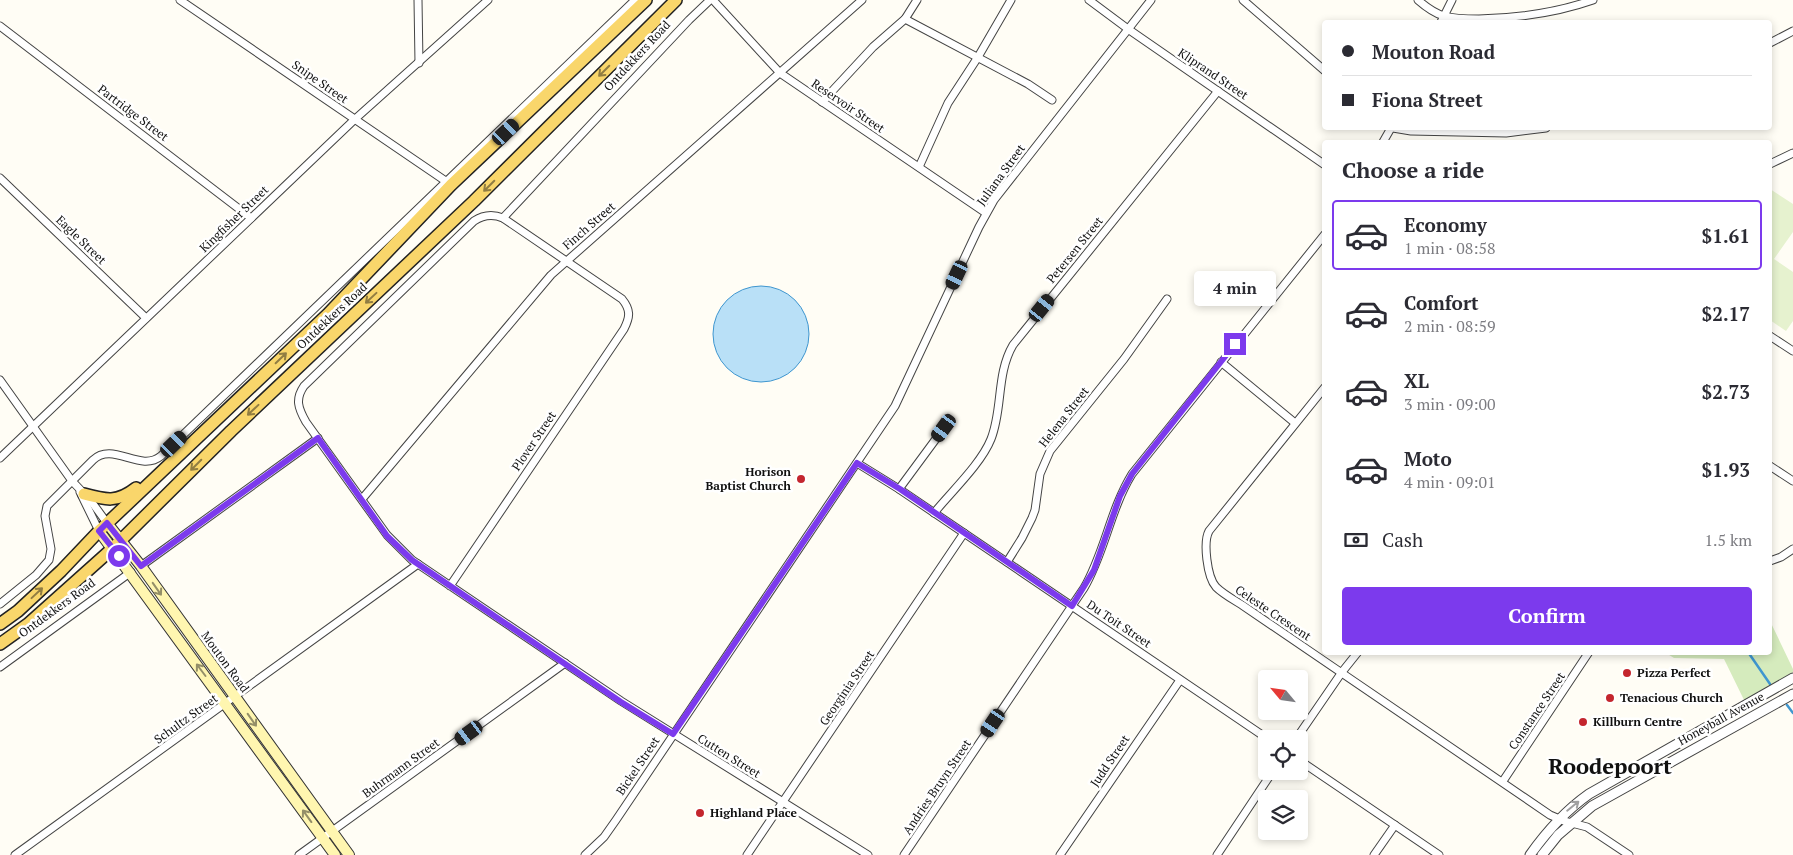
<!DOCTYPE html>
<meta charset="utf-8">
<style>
:root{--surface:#fff;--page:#f7f7f7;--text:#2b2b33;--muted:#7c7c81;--line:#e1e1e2;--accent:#7c3aed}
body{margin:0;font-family:"PT Serif",serif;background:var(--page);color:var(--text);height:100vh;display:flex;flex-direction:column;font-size:19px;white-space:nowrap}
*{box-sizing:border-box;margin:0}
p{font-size:16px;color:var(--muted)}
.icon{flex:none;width:28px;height:28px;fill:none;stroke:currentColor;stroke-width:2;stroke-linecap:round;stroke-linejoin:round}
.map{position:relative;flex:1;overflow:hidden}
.details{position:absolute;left:1322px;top:140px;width:450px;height:515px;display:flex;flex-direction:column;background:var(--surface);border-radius:5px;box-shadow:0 2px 8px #0003}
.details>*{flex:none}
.guide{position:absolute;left:1322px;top:20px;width:450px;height:110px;border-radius:5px;box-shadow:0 2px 8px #0003;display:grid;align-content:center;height:110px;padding:0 20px;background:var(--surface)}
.needle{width:32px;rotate:299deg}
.fabs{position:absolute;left:1258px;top:670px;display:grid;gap:10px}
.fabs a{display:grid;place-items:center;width:50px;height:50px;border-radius:5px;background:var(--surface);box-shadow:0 2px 8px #0003;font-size:25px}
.end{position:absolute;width:22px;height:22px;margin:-11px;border:6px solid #7c3aed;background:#fff;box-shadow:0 0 0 2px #fff}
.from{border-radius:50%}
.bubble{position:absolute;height:35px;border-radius:5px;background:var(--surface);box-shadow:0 2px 8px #0003;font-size:16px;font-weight:700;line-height:35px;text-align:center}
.car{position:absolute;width:15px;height:30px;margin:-15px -8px;border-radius:6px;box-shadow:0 0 4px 1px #0007;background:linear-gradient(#222 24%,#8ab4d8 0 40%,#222 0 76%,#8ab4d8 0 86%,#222 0)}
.guide b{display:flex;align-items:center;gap:18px;height:48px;font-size:19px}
.guide b+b{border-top:1px solid var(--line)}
.guide i{width:12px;height:12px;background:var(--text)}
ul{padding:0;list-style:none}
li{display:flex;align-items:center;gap:15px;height:70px;margin:0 10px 8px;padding:0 10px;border:2px solid transparent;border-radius:5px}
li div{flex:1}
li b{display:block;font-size:19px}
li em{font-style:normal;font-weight:700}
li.active{border-color:var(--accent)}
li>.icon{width:45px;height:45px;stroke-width:1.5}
h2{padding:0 20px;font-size:22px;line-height:60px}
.pay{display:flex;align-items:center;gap:12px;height:55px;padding:0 20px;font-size:19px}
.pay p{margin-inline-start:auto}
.action{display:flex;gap:10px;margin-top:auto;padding:10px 20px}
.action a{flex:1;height:58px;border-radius:5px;background:var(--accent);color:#fff;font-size:20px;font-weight:700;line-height:58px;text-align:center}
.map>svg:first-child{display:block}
.green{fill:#d5ebbd}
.pitch{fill:#e6f2cf}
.water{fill:#b9e0f7;stroke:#3f96cf}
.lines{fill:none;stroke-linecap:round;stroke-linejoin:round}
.stream{stroke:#3f96cf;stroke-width:2.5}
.minor-casing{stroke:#444;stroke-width:9}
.tertiary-casing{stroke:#444;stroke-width:11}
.secondary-casing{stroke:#333;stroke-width:12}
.primary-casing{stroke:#222;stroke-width:14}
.minor{stroke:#fff;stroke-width:7}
.tertiary{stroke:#fff;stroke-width:9}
.secondary{stroke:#fff6b0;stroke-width:10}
.primary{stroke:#f9d66b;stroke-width:11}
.oneway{stroke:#917d42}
.oneway2{stroke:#948f68}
.oneway3{stroke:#a0a0a0}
.route{stroke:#7c3aed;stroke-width:6}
.poi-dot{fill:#c4262e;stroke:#fff;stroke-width:2}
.labels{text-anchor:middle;stroke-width:5;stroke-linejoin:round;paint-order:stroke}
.street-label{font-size:12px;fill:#111;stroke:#fff}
.poi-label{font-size:12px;font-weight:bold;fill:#111;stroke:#fff;text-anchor:start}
.town-label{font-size:22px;font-weight:bold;fill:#111;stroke:#fff}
</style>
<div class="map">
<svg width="1793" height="855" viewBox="0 0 1793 855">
<rect width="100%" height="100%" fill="#fffdf5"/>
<polygon class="green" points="1770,621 1793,669 1793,672 1745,702 1724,659 1674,658 1666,653 1770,652"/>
<polygon class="pitch" points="1770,189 1793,204 1793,232 1774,259 1793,272 1793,321 1786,331 1770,320"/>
<circle class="water" cx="761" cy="334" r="48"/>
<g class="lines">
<g class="stream">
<polyline points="1748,652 1770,684"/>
<polyline points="1787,705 1793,713"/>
</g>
<g class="minor-casing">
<g id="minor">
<polyline points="180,0 447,182"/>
<polyline points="418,0 419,63"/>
<polyline points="713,0 780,73 986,213"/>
<polyline points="1089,0 1128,29 1325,165"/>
<polyline points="1243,0 1325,71"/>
<path d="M1418 0C1426 7 1434 13 1444 16 1455 19 1468 19 1479 19 1518 18 1556 13 1593 0"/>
<polyline points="905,19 1028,84 1052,100"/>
<polyline points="1441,22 1452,0"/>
<polyline points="0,26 251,218"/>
<polyline points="1770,43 1793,31"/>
<polyline points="822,102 873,47 905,19 917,0"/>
<polyline points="1393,128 1411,131 1506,133 1546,128"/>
<polyline points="1383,142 1391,128"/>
<polyline points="1770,164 1793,153"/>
<polyline points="919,167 948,103 978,57 1011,0"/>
<polyline points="0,178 146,318"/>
<polyline points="503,218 689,20 710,0"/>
<polyline points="1770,336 1793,351"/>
<polyline points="1221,362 1295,423"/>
<polyline points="0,380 72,481 91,501 107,523"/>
<path d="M1325 387 1209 531C1203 542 1207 577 1216 587 1223 594 1234 600 1242 605L1550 815 1564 821 1587 827 1629 855"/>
<polyline points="0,458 354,120 488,0"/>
<polyline points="857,463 899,489 1268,739"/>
<polyline points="1770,466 1793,481"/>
<polyline points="899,489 944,428"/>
<polyline points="80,492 99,531"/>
<polyline points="362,499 551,275 862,0"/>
<path d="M934 513C951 492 981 464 991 439 1003 409 996 374 1013 345L1218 91"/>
<polyline points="1770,561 1781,557 1793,549"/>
<polyline points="1007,562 1022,538 1032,518 1035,510 1040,474 1050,451 1124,359 1167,299"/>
<polyline points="141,566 318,438"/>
<path d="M450 586 624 329C630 317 631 310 622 299L503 218C493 214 483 215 474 221L304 386C295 399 298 408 306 422L387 535 412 560 621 701 868 855"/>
<path d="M0 604 36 575 49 560 51 549 45 516 47 506 93 460C113 441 140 473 161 456L635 0"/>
<polyline points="0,667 131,572"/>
<polyline points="1296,739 1342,672 1358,652"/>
<polyline points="1299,760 1439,855"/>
<polyline points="1503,781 1589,652"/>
<polyline points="15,855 418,564"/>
<polyline points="299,855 565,663"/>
<polyline points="585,855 604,837 616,820 895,406 979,227 994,200 1151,0"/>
<polyline points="747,855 964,533"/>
<path d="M904 855 1084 588C1105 552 1110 510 1132 474L1325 234"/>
<polyline points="1060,855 1180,680"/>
<polyline points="1217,855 1273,771"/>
<polyline points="1374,855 1395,825"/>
</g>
</g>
<g class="tertiary-casing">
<g id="tertiary">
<path d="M1530 855C1547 831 1565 811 1589 794L1793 678"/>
<polyline points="1542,855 1558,835 1592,806 1793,694"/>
</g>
</g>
<g class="secondary-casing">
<g id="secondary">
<polyline points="107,523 141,566 349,855"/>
<polyline points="99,531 335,855"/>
</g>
</g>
<g class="primary-casing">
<g id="primary">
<path d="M84 494C106 500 117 503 136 488"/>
<polyline points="0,624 18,611 61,571 99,531 328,314 451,185 646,0"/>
<polyline points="0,644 28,624 113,548 231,431 474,201 676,0"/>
</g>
</g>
<use href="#minor" class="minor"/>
<use href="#tertiary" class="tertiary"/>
<use href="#secondary" class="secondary"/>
<use href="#primary" class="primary"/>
</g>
<defs><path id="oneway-shaft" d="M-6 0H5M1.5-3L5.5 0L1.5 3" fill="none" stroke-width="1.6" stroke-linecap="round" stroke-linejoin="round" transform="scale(1.25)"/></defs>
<g class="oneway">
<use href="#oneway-shaft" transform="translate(604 71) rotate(135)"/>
<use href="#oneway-shaft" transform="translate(489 186) rotate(135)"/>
<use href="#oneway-shaft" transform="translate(371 298) rotate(137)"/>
<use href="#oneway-shaft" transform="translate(281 358) rotate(-44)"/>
<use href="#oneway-shaft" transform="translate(253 410) rotate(137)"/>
<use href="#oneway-shaft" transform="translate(196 465) rotate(135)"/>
<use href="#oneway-shaft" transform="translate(37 593) rotate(-43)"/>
</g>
<g class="oneway2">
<use href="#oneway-shaft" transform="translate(157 589) rotate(55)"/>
<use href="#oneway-shaft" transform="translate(201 670) rotate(-127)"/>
<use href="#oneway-shaft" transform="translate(252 720) rotate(55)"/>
<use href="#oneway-shaft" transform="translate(307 816) rotate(-126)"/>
</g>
<use class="oneway3" href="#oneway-shaft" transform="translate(1573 806) rotate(-39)"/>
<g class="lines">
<polyline class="route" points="119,556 99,531 107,523 141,566 318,438 387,536 412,560 621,702 673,734 857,463 900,489 1072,606 1094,570 1120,496 1132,474 1235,344"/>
</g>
<g class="poi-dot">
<circle cx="801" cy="479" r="5"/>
<circle cx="1627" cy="673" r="5"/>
<circle cx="1610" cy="698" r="5"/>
<circle cx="1583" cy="722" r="5"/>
<circle cx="700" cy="813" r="5"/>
</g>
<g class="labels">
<g class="street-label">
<text transform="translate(637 56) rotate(-47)" y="4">Ontdekkers Road</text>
<text transform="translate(1213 74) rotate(34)" y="4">Kliprand Street</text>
<text transform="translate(320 82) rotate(35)" y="4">Snipe Street</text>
<text transform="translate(848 106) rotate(34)" y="4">Reservoir Street</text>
<text transform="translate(133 113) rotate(37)" y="4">Partridge Street</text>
<text transform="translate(1001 175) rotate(-54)" y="4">Juliana Street</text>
<text transform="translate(234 219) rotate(-44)" y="4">Kingfisher Street</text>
<text transform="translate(589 226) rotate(-41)" y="4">Finch Street</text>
<text transform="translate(81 240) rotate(44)" y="4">Eagle Street</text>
<text transform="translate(1075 250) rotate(-51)" y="4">Petersen Street</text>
<text transform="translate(332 316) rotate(-43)" y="4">Ontdekkers Road</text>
<text transform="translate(1064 417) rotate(-52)" y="4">Helena Street</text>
<text transform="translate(534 441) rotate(-56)" y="4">Plover Street</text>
<text transform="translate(57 608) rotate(-36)" y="4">Ontdekkers Road</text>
<text transform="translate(1273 613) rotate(34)" y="4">Celeste Crescent</text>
<text transform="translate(1119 624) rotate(34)" y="4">Du Toit Street</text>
<text transform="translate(225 662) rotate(54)" y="4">Mouton Road</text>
<text transform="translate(847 688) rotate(-56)" y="4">Georginia Street</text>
<text transform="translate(1537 711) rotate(-56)" y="4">Constance Street</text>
<text transform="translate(186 719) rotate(-36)" y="4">Schultz Street</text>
<text transform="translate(1721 719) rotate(-29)" y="4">Honeyball Avenue</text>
<text transform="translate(729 756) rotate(32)" y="4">Cutten Street</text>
<text transform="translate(1110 761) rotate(-56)" y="4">Judd Street</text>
<text transform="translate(638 766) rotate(-56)" y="4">Bickel Street</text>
<text transform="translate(401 768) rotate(-36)" y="4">Buhrmann Street</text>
<text transform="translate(937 787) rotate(-56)" y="4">Andries Bruyn Street</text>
</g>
<g class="poi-label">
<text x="791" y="476" text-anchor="end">Horison<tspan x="791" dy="14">Baptist Church</tspan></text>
<text x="1637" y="677">Pizza Perfect</text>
<text x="1620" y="702">Tenacious Church</text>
<text x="1593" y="726">Killburn Centre</text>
<text x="710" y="817">Highland Place</text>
</g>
<g class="town-label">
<text x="1610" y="774">Roodepoort</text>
</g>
</g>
</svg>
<div class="fabs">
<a><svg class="needle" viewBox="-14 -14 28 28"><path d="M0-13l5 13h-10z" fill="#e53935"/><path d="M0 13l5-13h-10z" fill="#7c7c81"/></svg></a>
<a><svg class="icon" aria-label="locate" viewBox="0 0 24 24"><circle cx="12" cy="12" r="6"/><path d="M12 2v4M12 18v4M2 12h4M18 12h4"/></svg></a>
<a><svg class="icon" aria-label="layers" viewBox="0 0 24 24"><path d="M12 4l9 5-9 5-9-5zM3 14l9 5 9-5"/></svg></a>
</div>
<i class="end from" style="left:119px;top:556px"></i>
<i class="end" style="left:1235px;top:344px"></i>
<div class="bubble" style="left:1194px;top:271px;width:82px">4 min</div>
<i class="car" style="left:506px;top:132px;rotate:47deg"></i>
<i class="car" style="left:957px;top:275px;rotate:205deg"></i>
<i class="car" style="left:1042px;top:308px;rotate:39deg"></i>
<i class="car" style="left:944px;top:428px;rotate:216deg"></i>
<i class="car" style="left:174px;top:444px;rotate:46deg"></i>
<i class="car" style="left:993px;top:723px;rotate:214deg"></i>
<i class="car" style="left:469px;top:733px;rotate:234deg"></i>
<div class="guide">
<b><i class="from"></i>Mouton Road</b>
<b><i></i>Fiona Street</b>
</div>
<section class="details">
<h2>Choose a ride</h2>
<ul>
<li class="active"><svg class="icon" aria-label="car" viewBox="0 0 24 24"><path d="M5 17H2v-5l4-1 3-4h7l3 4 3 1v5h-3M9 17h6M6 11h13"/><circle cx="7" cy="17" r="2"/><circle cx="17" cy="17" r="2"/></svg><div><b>Economy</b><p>1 min · 08:58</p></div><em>$1.61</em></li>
<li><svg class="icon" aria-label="car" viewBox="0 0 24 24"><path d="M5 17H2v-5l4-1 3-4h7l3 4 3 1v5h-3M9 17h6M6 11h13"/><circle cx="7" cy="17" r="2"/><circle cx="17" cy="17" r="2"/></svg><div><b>Comfort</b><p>2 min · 08:59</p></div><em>$2.17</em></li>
<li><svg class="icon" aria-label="car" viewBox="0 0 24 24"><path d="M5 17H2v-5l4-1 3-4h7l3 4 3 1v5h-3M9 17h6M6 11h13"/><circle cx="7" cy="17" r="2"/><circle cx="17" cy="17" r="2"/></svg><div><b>XL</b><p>3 min · 09:00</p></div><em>$2.73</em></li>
<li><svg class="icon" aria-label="car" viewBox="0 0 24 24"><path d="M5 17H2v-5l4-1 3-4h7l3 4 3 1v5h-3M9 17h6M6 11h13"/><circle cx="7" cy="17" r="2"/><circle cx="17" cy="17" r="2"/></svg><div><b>Moto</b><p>4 min · 09:01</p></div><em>$1.93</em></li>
</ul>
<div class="pay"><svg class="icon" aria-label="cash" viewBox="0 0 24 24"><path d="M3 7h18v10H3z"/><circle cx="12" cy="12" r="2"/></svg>Cash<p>1.5 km</p></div>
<div class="action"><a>Confirm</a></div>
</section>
</div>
